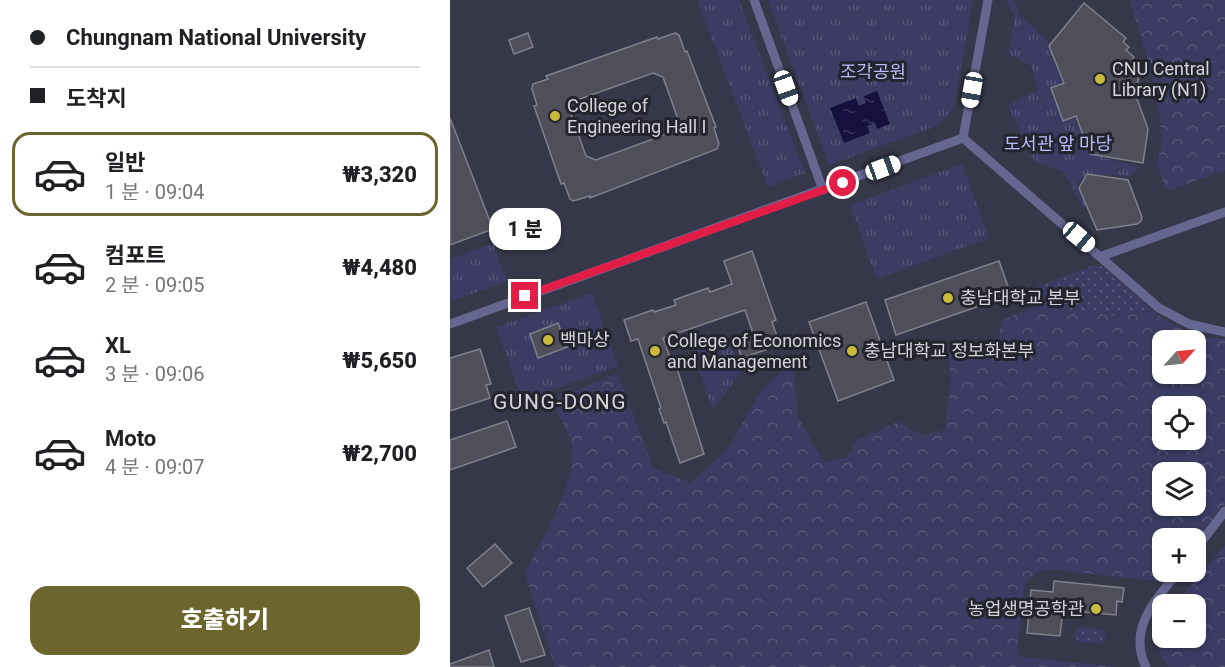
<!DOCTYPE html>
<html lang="ko">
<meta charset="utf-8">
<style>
:root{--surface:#fff;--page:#f2f2f2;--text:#202124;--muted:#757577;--line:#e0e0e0;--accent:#6c662e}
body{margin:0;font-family:Roboto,"Noto Sans KR",sans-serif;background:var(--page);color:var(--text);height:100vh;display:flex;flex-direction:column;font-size:22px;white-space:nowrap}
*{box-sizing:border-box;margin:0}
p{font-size:20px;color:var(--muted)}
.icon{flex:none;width:33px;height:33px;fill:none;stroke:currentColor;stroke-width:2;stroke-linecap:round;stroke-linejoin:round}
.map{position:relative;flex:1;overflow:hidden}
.details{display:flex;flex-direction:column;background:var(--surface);width:450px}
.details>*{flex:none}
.banner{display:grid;align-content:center;height:132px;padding:0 30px;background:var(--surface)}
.needle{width:39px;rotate:63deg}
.controls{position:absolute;left:702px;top:330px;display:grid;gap:12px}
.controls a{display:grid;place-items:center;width:54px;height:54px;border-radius:12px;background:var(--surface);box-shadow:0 2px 4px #0004;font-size:30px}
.end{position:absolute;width:27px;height:27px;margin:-14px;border:8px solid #e11d48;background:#fff;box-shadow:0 0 0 3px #fff}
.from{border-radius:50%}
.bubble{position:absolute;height:42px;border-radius:18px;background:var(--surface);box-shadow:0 2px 4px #0004;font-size:20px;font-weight:800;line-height:42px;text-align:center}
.car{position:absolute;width:18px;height:36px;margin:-18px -9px;border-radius:8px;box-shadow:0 0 4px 2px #0007;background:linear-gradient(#fff 24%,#345 0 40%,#fff 0 76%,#345 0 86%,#fff 0)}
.banner b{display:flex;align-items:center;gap:21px;height:57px;font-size:22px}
.banner b+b{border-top:2px solid var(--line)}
.banner i{width:15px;height:15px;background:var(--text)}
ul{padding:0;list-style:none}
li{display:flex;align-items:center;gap:18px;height:84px;margin:0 12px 9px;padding:0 18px;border:3px solid transparent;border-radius:18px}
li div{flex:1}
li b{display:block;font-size:22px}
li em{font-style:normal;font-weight:800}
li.selected{border-color:var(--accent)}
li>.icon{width:54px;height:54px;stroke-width:1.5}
.primary-button{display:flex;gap:12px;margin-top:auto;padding:12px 30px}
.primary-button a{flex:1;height:69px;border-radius:18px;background:var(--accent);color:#fff;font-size:24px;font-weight:800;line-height:69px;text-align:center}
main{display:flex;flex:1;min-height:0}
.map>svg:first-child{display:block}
.built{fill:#363748;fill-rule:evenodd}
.grass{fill:url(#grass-dots)}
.forest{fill:url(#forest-crowns);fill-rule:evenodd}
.park{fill:url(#park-tufts)}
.water{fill:url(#water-ripples)}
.building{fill:#4e4f5a;stroke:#7f808c;stroke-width:1.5;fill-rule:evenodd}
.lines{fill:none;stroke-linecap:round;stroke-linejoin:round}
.street{stroke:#666791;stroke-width:9}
.route{stroke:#e11d48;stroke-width:8}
.poi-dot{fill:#c9ba3a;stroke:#24242e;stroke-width:2}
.labels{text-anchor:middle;stroke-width:6;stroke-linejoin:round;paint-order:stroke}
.poi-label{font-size:18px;fill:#d3d3da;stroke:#24242e;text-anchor:start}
.park-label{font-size:18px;fill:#b8bafb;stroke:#24242e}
.quarter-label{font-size:21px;letter-spacing:1.5px;fill:#d3d3da;stroke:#24242e}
</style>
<main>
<section class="details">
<div class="banner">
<b><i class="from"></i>Chungnam National University</b>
<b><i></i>도착지</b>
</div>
<ul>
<li class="selected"><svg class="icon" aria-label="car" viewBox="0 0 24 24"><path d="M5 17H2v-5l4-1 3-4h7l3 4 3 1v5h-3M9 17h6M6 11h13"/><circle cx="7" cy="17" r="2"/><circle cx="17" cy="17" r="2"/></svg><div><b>일반</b><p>1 분 · 09:04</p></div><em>₩3,320</em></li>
<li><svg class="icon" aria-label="car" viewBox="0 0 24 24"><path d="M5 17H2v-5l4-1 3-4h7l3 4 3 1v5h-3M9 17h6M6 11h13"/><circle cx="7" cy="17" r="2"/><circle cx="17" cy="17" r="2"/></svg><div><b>컴포트</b><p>2 분 · 09:05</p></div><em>₩4,480</em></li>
<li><svg class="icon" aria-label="car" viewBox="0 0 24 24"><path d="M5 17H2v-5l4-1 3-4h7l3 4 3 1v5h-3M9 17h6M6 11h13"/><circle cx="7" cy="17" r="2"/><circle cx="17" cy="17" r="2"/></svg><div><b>XL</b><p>3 분 · 09:06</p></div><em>₩5,650</em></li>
<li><svg class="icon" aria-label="car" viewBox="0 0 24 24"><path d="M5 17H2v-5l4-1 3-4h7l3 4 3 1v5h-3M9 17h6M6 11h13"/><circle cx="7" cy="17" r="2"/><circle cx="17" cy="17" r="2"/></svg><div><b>Moto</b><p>4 분 · 09:07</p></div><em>₩2,700</em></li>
</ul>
<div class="primary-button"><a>호출하기</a></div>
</section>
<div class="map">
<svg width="775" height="667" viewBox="0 0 775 667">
<defs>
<pattern id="grass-dots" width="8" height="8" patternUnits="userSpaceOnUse" patternTransform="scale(1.5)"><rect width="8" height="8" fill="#3b3b63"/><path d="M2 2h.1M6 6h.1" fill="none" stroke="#565679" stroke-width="1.8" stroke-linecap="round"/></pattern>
<pattern id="forest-crowns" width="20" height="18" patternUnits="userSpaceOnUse" patternTransform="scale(1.5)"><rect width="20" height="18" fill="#3b3b63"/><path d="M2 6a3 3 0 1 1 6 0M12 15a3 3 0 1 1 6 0" fill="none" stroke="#565679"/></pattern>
<pattern id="park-tufts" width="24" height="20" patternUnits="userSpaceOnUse" patternTransform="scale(1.5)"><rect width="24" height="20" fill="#3b3b63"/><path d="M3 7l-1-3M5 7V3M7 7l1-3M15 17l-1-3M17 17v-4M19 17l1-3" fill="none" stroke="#565679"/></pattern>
<pattern id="water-ripples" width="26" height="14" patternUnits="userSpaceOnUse" patternTransform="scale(1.5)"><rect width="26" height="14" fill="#16103f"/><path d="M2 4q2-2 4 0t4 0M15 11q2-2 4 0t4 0" fill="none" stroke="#37325a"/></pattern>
</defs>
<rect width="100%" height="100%" fill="#2d2e39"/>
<path class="built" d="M0 0H775V545L726 604H712V628L708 646 714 662 719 667H0ZM712 340H746V374H712ZM712 406H746V440H712ZM712 472H746V506H712ZM712 538H746V572H712Z"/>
<g class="grass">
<polygon points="642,266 651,266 659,271 704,311 660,316 590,305 583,288"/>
<polygon points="630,627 652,629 656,634 654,642 650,644 629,642 624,636 625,632"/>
</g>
<g class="forest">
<polygon points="679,0 775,0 775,170 721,190 715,187 707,165 711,146 710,115 697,56"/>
<path d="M590 305 660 316 704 311C725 329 747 337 775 339V504L746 542V538H712V572H722L714 582 603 570C590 570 582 574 575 585L567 651 571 657 669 667H105L75 574C92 535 124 492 122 448 122 436 107 413 102 401L167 373 204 468 240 483 277 450 311 391 343 361 348 417 373 462 396 458 407 440 448 422 472 435 495 430 501 382 497 349 547 347 552 320ZM712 340H746V374H712ZM712 406H746V440H712ZM712 472H746V506H712Z"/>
<path d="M775 545V667H719C707 657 708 644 711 630L712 628V638H746V604H726Z"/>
</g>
<g class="park">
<polygon points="247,0 289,0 355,173 318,187"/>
<polygon points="318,0 523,0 505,102 502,110 489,125 379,165"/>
<polygon points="556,0 564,0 570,16 595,38 614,83 601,88 613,121 624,117 640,154 690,167 681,176 637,174 627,183 637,207 633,208 614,172 584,161 558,105 588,90 581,66 558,54 565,17"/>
<polygon points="512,164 539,238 427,279 400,205"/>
<polygon points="43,243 57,281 0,302 0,259"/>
<polygon points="142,293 168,366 72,401 46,327"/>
<polygon points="279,338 291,372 263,410 242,350"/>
</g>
<polygon class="water" points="427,91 440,124 427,129 425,123 417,126 420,133 394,143 380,108 406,98 409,106 416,103 414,96"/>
<g class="building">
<polygon points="634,3 676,38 673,42 679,47 676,50 684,57 678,65 689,74 686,96 698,129 693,163 640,154 626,116 613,121 601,88 614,83 599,46"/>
<polygon points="78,33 83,47 64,54 59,40"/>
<path d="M225 33 229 35 235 52 237 51 266 127 264 128 269 144 267 149 140 198V196L123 201 120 199 114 183 111 184 84 106 87 105 82 89 83 84 98 79 96 76 207 37 208 39ZM203 73 213 77 229 122 225 131 146 160 136 156 120 111 124 101Z"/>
<polygon points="0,118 43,229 0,245"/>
<polygon points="637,174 678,180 692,217 691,221 687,224 647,230 629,188"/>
<polygon points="302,251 326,320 322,322 330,345 292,358 286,342 304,336 295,310 213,338 222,363 225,362 254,454 230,463 216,422 214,423 209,409 211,408 188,339 181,341 174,320 203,310 204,312 226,305 224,300 258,288 260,292 282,284 274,261"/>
<polygon points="549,261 561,295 446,335 435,300"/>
<polygon points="416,302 444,380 388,401 359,322"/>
<polygon points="108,323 117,347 88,358 80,334"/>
<polygon points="30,349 41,384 36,385 40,398 0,411 0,358"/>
<polygon points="57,421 66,447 0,470 0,440"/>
<polygon points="45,544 62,563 33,587 17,568"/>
<polygon points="604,581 674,588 672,602 667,601 666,615 613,610 610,636 577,633 581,590 603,592"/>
<polygon points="79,608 95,655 71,662 55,616"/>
<polygon points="39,650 44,667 0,667 0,664"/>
</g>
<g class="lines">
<g class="street">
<polyline points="304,0 373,190"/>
<polyline points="513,138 709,308 739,324 775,332"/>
<polyline points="513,138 538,0"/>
<polyline points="652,256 775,212"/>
<polyline points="0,324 513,138"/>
<polyline points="746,549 775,511"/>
<path d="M696 667C677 629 706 600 728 572"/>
</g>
</g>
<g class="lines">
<polyline class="route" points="75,296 393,183"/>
</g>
<g class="poi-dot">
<circle cx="650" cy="79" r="6"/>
<circle cx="105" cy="116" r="6"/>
<circle cx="498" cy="298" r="6"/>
<circle cx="98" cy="340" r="6"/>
<circle cx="205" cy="351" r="6"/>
<circle cx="402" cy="351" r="6"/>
<circle cx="646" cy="609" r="6"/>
</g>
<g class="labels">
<g class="poi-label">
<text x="662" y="75">CNU Central<tspan x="662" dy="21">Library (N1)</tspan></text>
<text x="117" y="112">College of<tspan x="117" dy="21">Engineering Hall I</tspan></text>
<text x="510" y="304">충남대학교 본부</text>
<text x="110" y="346">백마상</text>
<text x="217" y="347">College of Economics<tspan x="217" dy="21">and Management</tspan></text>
<text x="414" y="357">충남대학교 정보화본부</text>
<text x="634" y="615" text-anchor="end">농업생명공학관</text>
</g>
<g class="park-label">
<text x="423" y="78">조각공원</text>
<text x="608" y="150">도서관 앞 마당</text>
</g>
<g class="quarter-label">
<text x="110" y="409">GUNG-DONG</text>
</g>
</g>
</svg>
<div class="controls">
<a><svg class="needle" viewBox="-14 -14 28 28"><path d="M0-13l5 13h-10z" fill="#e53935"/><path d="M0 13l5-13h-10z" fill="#757577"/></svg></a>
<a><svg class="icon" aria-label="locate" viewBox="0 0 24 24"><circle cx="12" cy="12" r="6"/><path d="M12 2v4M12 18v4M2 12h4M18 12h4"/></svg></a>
<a><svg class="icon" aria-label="layers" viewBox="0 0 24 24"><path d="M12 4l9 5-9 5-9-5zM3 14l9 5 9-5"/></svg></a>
<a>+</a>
<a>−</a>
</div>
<i class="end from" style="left:393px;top:183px"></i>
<i class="end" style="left:75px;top:296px"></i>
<div class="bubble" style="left:39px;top:208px;width:72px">1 분</div>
<i class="car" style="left:336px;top:88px;rotate:160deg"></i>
<i class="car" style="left:522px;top:90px;rotate:190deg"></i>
<i class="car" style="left:433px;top:168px;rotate:70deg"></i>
<i class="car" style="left:629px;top:237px;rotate:130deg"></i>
</div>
</main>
